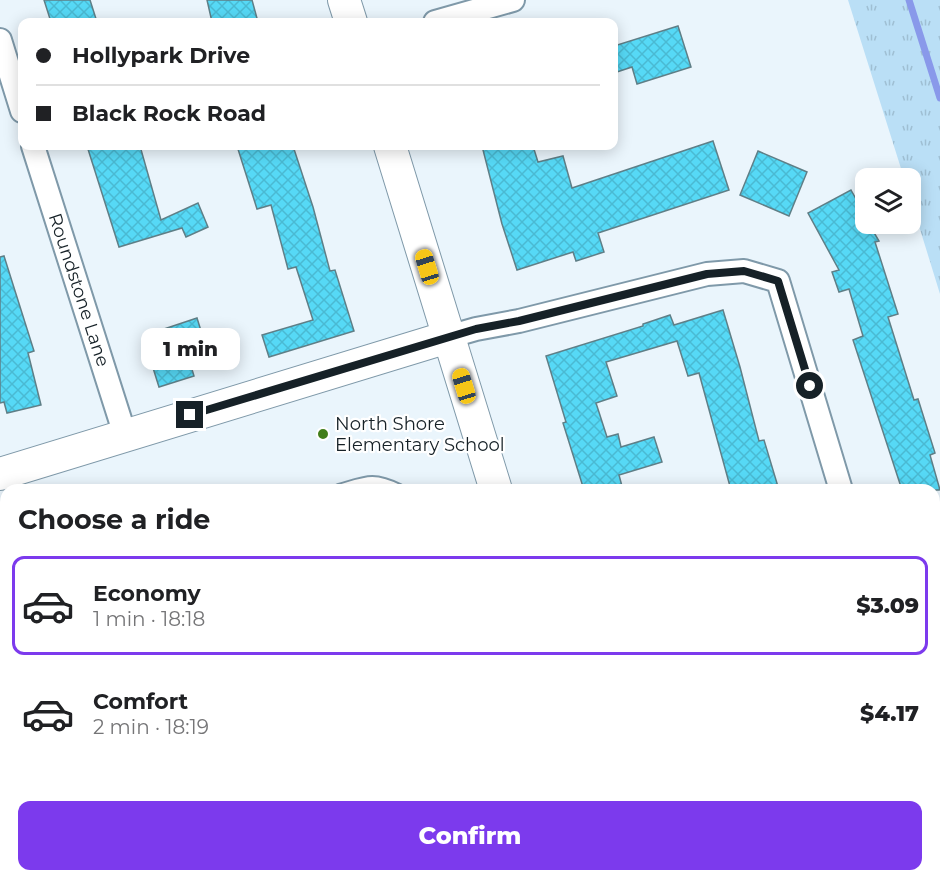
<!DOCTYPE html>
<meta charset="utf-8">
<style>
:root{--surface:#fff;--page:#f2f2f2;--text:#202124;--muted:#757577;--line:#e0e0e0;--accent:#7c3aed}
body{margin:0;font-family:Montserrat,sans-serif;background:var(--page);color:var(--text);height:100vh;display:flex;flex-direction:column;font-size:22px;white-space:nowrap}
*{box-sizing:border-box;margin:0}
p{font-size:20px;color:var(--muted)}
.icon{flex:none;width:33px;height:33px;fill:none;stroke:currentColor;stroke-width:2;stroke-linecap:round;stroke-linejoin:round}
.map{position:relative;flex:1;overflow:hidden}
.side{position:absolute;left:0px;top:484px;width:940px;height:398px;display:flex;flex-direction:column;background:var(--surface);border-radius:18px 18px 0 0;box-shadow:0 3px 15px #0003}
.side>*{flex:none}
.hud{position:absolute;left:18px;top:18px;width:600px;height:132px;border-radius:12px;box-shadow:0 3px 15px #0003;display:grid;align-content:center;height:132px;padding:0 18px;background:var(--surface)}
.tools{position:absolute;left:855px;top:168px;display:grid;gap:12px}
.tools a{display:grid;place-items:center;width:66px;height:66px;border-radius:12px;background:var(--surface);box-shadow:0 3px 15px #0003;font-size:30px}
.end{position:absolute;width:27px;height:27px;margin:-14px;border:8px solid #162127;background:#fff;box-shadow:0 0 0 3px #fff}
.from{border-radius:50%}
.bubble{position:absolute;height:42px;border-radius:12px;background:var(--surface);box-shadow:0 3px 15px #0003;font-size:20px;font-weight:800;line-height:42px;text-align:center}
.car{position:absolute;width:18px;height:36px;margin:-18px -9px;border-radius:8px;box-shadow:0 0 4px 2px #0007;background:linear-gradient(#f5c518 24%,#345 0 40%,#f5c518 0 76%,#345 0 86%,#f5c518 0)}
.hud b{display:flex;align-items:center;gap:21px;height:57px;font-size:22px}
.hud b+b{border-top:2px solid var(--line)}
.hud i{width:15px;height:15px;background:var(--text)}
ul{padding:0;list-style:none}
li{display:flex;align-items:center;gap:18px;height:99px;margin:0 12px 9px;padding:0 6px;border:3px solid transparent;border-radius:12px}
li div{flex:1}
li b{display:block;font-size:22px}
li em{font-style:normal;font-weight:800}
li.on{border-color:var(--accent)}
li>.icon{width:54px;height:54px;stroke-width:1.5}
h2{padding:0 18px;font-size:27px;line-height:72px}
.button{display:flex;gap:12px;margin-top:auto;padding:12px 18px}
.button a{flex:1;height:69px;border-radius:12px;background:var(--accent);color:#fff;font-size:24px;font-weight:800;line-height:69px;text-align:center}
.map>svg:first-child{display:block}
.grass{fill:url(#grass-tufts)}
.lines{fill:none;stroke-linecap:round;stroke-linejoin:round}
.stream{stroke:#8999ea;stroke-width:7}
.building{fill:url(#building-cross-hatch);stroke:#5f7f87;stroke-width:1.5}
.lane-casing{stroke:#7f99a9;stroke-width:14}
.street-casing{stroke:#7f99a9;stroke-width:26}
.secondary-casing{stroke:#7f99a9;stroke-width:34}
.lane{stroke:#fff;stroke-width:10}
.street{stroke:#fff;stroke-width:22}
.secondary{stroke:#fff;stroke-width:32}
.route{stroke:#162127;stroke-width:8}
.poi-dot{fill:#427e1a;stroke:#fff;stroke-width:2}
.labels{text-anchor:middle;stroke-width:4.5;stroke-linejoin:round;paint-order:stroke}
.street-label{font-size:18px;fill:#162127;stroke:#fff}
.poi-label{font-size:18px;fill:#162127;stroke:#fff;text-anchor:start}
</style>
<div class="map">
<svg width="940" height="881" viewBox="0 0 940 881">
<defs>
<pattern id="grass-tufts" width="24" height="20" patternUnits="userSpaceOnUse" patternTransform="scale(1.5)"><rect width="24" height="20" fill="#badff6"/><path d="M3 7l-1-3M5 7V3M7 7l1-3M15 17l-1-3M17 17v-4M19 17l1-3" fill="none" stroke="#9fbfd3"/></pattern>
<pattern id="building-cross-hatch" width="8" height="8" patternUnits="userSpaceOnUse" patternTransform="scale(1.5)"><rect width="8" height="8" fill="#56d9f6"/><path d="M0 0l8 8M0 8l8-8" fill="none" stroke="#4abad3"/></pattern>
</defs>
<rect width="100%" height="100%" fill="#eaf5fc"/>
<polygon class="grass" points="848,0 940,0 940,294 911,200 910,178 904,178"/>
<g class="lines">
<polyline class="stream" points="909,0 940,98"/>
</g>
<g class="building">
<polygon points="44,0 90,0 97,22 51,22"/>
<polygon points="207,0 252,0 258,22 212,22"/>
<polygon points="678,26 691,67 637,84 632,67 614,73 614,46"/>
<polygon points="713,141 729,190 598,233 604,252 576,261 573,252 517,270 502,224 482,146 533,146 538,162 563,156 572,188"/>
<polygon points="87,146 140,146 161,220 198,203 208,227 186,237 182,228 119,247"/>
<polygon points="237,146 293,146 313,207 330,271 335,270 354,331 269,357 262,335 313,320 296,267 288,269 271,205 257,209"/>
<polygon points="758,151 807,172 789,216 740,195"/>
<polygon points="851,190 866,217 866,224 869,224 879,241 875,242 898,314 888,317 914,400 918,399 935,453 930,455 940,490 902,490 853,340 863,336 849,289 839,292 832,272 839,270 808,213"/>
<polygon points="4,256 34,351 28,353 41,405 7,413 4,402 0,403 0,257"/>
<polygon points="723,310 740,367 759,441 764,440 779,490 731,490 699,373 688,376 677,341 606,362 617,396 596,403 607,437 618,434 621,447 654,437 662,462 619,475 623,490 584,490 563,423 566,422 546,356 643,326 643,324 670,315 674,325"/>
<polygon points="197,318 207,350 188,356 194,376 159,387 143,336"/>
</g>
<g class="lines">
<g class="lane-casing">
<g id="lane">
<path d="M339 490C366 482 373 477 399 490"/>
<polyline points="0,611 6,604"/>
<polyline points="0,863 6,861"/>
<polyline points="51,876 55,881"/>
<polyline points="528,876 529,881"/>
</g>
</g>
<g class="street-casing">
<g id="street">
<polyline points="435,22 513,0"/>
<polyline points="0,40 22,111"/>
<polyline points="33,146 125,435"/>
<polyline points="448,337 476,329 519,321 707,274 744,271 778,281 841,490"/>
<polyline points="934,799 940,818"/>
</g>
</g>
<g class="secondary-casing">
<g id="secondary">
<polyline points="344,0 351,22"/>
<polyline points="390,146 496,490"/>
<polyline points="0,474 448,337"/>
<polyline points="617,876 618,881"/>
</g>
</g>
<use href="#lane" class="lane"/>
<use href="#street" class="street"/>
<use href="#secondary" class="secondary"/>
</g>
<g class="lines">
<polyline class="route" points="190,415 476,329 519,321 707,274 744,271 778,281 810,386"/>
</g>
<circle class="poi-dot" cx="323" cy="434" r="6"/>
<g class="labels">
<g class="street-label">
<text transform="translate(79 290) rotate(72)" y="6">Roundstone Lane</text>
</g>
<g class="poi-label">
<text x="335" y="430">North Shore<tspan x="335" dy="21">Elementary School</tspan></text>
</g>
</g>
</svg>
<div class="tools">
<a><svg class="icon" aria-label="layers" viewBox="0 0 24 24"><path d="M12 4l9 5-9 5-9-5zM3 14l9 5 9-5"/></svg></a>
</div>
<i class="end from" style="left:810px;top:386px"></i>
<i class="end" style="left:190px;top:415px"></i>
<div class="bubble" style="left:141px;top:328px;width:99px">1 min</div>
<i class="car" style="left:427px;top:267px;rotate:343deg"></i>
<i class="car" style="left:464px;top:386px;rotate:343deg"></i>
<div class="hud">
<b><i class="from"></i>Hollypark Drive</b>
<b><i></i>Black Rock Road</b>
</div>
<section class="side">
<h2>Choose a ride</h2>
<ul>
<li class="on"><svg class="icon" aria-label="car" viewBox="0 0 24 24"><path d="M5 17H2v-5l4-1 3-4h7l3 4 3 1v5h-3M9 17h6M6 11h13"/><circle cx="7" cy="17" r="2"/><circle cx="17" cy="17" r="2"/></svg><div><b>Economy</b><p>1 min · 18:18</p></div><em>$3.09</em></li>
<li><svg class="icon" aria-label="car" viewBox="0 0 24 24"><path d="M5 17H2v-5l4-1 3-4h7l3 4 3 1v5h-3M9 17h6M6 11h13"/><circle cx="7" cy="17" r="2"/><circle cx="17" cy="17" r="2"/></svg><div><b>Comfort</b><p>2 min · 18:19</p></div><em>$4.17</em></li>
</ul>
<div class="button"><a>Confirm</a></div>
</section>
</div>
